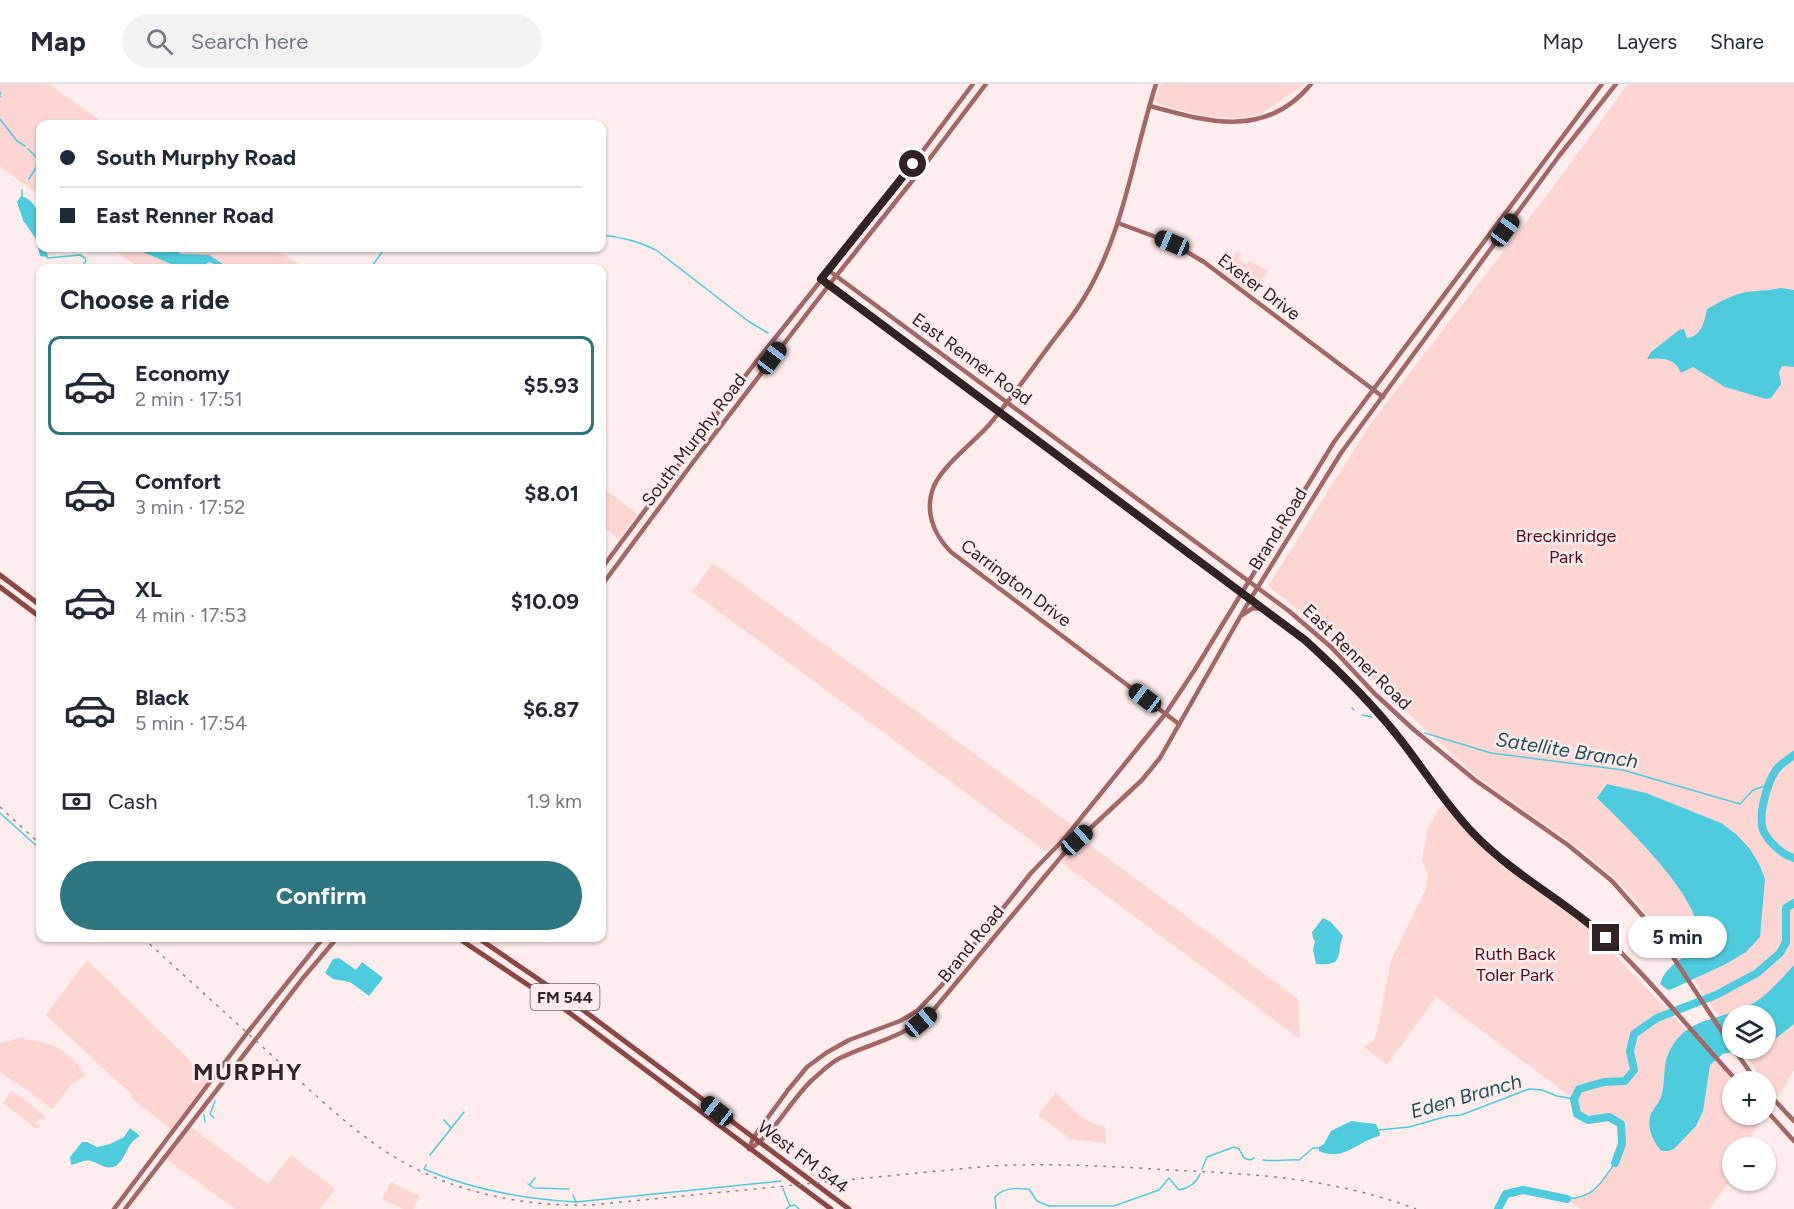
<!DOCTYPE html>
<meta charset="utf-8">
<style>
:root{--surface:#fff;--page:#f2f2f3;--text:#1f2937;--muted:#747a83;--line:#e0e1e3;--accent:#2d757f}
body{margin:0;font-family:Figtree,sans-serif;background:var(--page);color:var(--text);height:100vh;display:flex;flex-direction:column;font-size:22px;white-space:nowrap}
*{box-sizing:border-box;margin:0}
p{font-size:20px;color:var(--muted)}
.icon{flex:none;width:33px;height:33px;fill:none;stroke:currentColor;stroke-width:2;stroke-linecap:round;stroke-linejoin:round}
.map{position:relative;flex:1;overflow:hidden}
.details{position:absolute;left:36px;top:180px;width:570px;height:678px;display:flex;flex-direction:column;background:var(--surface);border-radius:12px;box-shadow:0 2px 4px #0004}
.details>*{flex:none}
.banner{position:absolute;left:36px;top:36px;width:570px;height:132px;border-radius:12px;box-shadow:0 2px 4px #0004;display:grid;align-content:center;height:132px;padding:0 24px;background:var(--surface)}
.buttons{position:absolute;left:1722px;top:921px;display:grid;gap:12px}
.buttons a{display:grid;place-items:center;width:54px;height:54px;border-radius:50%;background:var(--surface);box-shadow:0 2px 4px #0004;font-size:30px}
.end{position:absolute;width:27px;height:27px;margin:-14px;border:8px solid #312322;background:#fff;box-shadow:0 0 0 3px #fff}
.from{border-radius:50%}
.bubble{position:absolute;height:42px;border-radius:21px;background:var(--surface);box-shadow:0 2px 4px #0004;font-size:20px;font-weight:700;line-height:42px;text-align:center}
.car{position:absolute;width:18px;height:36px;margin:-18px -9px;border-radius:8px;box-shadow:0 0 4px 2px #0007;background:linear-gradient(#222 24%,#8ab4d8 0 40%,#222 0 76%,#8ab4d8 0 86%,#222 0)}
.banner b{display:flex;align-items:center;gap:21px;height:57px;font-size:22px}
.banner b+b{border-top:2px solid var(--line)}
.banner i{width:15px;height:15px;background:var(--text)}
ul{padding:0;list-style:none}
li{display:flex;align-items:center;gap:18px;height:99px;margin:0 12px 9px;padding:0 12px;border:3px solid transparent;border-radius:12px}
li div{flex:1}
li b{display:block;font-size:22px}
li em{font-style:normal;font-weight:700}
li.current{border-color:var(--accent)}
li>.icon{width:54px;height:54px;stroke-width:1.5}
h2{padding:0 24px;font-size:27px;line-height:72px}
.pay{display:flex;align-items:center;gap:15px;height:66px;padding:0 24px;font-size:22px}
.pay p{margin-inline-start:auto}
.button{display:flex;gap:12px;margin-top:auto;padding:12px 24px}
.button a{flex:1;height:69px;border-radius:36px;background:var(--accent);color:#fff;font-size:24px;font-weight:700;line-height:69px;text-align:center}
header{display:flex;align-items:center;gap:36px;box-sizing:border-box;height:84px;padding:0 30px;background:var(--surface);border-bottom:2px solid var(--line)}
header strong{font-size:28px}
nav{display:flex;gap:33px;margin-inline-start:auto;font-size:21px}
.search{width:420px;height:54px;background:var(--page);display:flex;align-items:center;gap:15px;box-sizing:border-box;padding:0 21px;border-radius:33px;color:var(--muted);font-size:22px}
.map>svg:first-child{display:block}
.green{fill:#fdd6d4}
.water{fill:#4ecbdd}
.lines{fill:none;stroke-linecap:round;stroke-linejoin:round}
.stream{stroke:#4ecbdd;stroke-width:1.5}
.river{stroke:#4ecbdd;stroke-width:8}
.secondary{stroke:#a26766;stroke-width:4.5}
.primary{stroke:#8c4646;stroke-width:5}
.rail{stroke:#928281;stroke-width:1.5;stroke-dasharray:3 6;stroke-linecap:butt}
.route{stroke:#312322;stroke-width:8}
.labels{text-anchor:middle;stroke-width:5;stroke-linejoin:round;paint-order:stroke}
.shield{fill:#feedec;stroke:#6e605f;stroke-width:1.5}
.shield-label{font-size:16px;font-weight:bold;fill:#312322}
.street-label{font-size:18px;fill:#312322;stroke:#feedec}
.park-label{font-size:18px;fill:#5d0a15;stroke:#feedec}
.water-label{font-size:20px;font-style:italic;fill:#20555d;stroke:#feedec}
.district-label{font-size:24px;font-weight:bold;letter-spacing:1.5px;fill:#312322;stroke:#feedec}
</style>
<header>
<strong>Map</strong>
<div class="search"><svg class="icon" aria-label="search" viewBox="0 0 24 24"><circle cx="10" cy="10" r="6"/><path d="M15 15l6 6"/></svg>Search here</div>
<nav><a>Map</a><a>Layers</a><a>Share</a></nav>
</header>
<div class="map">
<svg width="1794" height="1125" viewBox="0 0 1794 1125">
<rect width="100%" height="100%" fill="#feedec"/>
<g class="green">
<polygon points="0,0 49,0 105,40 40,40 40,112 0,82"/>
<polygon points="1161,0 1305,0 1259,31 1241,34 1205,33 1158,20 1155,16"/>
<polygon points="1628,0 1794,0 1794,986 1778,1013 1756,987 1741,965 1766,964 1766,932 1732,932 1732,952 1664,851 1621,800 1579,764 1477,693 1383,606 1329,551 1268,502 1371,339 1547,111"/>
<polygon points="111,164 274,164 304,184 139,184"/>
<polygon points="1237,167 1241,170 1238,175 1246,181 1249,177 1268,187 1251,209 1222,187"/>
<polygon points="602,403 637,430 619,455 602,442"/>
<polygon points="713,479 1072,741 1058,758 1045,767 692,508"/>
<polygon points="1445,721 1472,753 1499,780 1587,843 1620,876 1734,997 1732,1030 1764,1031 1745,1063 1732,1064 1732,1094 1709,1125 1581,1125 1567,1115 1581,1114 1596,1106 1615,1079 1622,1060 1621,1040 1609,1033 1588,1036 1577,1030 1574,1015 1436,913 1387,981 1364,963 1374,956 1377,948 1391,876 1425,807 1428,791 1422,776 1428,744 1440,724"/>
<polygon points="1086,758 1298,915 1300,955 1061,778"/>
<polygon points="87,876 209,995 171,1045 131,1014 132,1011 46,931"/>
<path d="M24 953 25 956C51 956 71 968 85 991L71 1001 52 1025 16 998 12 1001 13 997 1 989 0 990V959Z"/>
<polygon points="13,1007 45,1032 43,1037 40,1035 41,1033 35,1040 40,1041 38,1044 35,1044 3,1019 10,1008"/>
<path d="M1056 1008C1071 1024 1083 1039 1105 1043L1106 1059 1070 1055 1038 1031Z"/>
<polygon points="191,1043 268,1100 291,1071 335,1105 320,1125 235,1125 166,1075"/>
<polygon points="391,1098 419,1112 413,1125 403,1125 382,1115"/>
</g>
<g class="water">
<path d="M21 112C43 118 40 145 40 164H46L48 173 40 172 36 155 23 136 17 118Z"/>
<polygon points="134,164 170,164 181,170 209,171 223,180 238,184 222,183 209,178 200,184 180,184"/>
<path d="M1781 204 1794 206V283L1782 282 1779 288 1781 300 1771 314 1766 315 1725 303 1693 283 1681 289C1674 273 1662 274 1647 275L1651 268 1679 246 1684 245 1687 254C1702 252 1704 238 1707 225 1718 219 1730 212 1742 209 1755 206 1768 207 1781 204Z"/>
<path d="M1607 700 1646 709 1721 739 1736 750 1750 765 1759 780 1765 795 1760 853 1746 868 1726 880 1672 905 1668 906 1660 900C1668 876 1688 877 1694 859 1696 853 1698 845 1697 840 1688 802 1626 742 1597 714Z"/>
<path d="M1323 834 1331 838 1343 852C1335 872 1346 882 1316 880L1313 866 1315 857 1313 854 1312 848Z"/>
<polygon points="339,874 356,886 362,878 383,894 369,912 350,898 333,895 325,889 333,875"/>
<path d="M1794 881V940L1770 959 1766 960V932H1732V964L1746 965 1723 970 1710 981 1703 1027 1696 1042 1674 1065 1668 1067H1661C1654 1058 1647 1046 1650 1033 1651 1026 1659 1020 1661 1013 1666 999 1662 982 1669 968 1686 932 1720 937 1750 921 1767 912 1781 895 1794 881Z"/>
<path d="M1351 1037 1376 1040 1380 1049 1379 1052C1357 1058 1343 1078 1319 1067V1063L1324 1060 1331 1047Z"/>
<path d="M130 1044 140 1052C127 1058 127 1073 116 1082 105 1086 101 1080 91 1077 84 1075 77 1080 71 1081L70 1073 82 1058H87L97 1063 110 1060 124 1053Z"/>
</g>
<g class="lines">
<g class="stream">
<polyline points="0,13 0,8"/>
<polyline points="0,35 17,57 25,62"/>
<polyline points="28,65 40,77 29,95"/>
<polyline points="22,106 22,114"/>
<path d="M602 151C622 153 638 157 656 166L748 237 768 249"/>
<polyline points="46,172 48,174 80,171 85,174 86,177 81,183 82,184"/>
<polyline points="372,182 385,164"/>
<polyline points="1352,624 1354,626"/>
<polyline points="1362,631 1372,633"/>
<polyline points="1425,649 1491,669 1623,686 1740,720 1753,706 1768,701"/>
<polyline points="0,729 40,765"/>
<polyline points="204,1031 205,1038"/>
<polyline points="214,1034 210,1030 215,1017"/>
<polyline points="444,1036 451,1044"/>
<polyline points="1379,1046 1409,1043 1448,1032 1461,1031 1529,1005 1542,1006 1557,1012 1574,1015"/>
<polyline points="430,1071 464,1028"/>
<path d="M1263 1076C1276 1078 1286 1075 1299 1076L1313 1064H1320"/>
<path d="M426 1081 424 1085C473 1106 522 1115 576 1118"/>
<polyline points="1202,1085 1207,1073 1234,1063 1239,1065 1244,1074 1250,1076 1254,1074"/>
<polyline points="528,1100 534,1104 569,1105"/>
<polyline points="530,1100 535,1094"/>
<polyline points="783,1105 790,1122"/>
<polyline points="573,1111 576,1118 781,1097"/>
<path d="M1567 1115C1595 1113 1600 1100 1615 1079"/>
<polyline points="786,1125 790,1122 795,1121 799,1125"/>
<path d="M996 1125 995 1113C1004 1103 1017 1104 1029 1105L1037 1117 1049 1122H1114L1159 1106 1169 1094 1179 1106C1189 1104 1196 1100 1200 1090"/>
</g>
<g class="river">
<path d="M1794 671C1788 676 1780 680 1776 686 1767 699 1758 731 1763 746 1768 758 1783 771 1794 774"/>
<polyline points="1615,1079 1622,1060 1621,1040 1609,1033 1588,1036 1577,1030 1574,1015 1579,1005 1604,998 1625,997 1634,986 1630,967 1634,950 1657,934 1716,911 1757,889 1780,869 1786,858 1786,824 1794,819"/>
<polyline points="1498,1125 1506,1110 1523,1106 1567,1115"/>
</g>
<g class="secondary">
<path d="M1156 0C1133 72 1124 149 1084 214 1074 231 1061 246 1049 262 1029 289 1010 316 989 341 973 359 944 380 934 402 924 426 933 450 951 468L1179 640"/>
<path d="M1150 22C1208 38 1266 55 1311 0"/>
<polyline points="1118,139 1172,159 1204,178 1383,313"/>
<polyline points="828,186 1289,527 1331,563 1374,609 1413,645 1475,696 1568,761 1612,797 1656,847 1732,963"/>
<path d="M821 195 1305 556C1339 587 1371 619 1399 654 1424 685 1444 718 1471 747 1508 787 1556 810 1596 845 1647 890 1691 948 1738 998"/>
<polyline points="602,484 752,283 901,96 973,0"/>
<polyline points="602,501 694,377 829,201 921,86 986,0"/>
<polyline points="1242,531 1253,524 1262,525"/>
<polyline points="1733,964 1757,998"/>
<polyline points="1766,1007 1794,1037"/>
<polyline points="1766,1026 1794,1057"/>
<path d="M749 1065C774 1051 790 1017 811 997 820 989 830 979 840 974 873 958 903 954 931 929L1066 767 1142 696 1160 674 1248 519 1341 369 1559 72 1616 0"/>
<polyline points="749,1065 753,1054 788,1006 807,983 826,969 849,956 900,937 917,927 941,902 1031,789 1064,755 1166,629 1194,587 1334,358 1602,0"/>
<polyline points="114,1125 247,949 323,854"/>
<polyline points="125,1125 303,894 337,854"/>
</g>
<g class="primary">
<polyline points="0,491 40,521"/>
<polyline points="0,503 40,533"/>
<polyline points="458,854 567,927 831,1125"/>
<polyline points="478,854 575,920 849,1125"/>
</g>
<g class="rail">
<polyline points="0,723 40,760"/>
<path d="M143 854C188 895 233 936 278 977 310 1006 343 1038 379 1063 441 1106 517 1123 591 1121L990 1082C1050 1079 1109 1082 1169 1086 1256 1090 1333 1094 1416 1125"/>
</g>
</g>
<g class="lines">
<path class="route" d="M913 80 821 195 1305 556C1339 587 1372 619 1400 655 1425 687 1446 721 1473 749 1513 791 1564 816 1606 854"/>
</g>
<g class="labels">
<rect class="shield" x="530.5" y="900" width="69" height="26" rx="4.5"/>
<g class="shield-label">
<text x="565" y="919">FM 544</text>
</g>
<g class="street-label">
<text transform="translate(1259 203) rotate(37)" y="6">Exeter Drive</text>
<text transform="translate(972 275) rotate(36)" y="6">East Renner Road</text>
<text transform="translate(694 356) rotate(-53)" y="6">South Murphy Road</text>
<text transform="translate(1278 445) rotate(-58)" y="6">Brand Road</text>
<text transform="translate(1016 499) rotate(37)" y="6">Carrington Drive</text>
<text transform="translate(1357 573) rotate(44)" y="6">East Renner Road</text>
<text transform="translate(971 860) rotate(-51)" y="6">Brand Road</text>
<text transform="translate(803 1073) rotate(37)" y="6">West FM 544</text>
</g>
<g class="park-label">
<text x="1566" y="458">Breckinridge<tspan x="1566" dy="21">Park</tspan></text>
<text x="1515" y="876">Ruth Back<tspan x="1515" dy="21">Toler Park</tspan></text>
</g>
<g class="water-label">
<text transform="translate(1567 666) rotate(9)" y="7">Satellite Branch</text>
<text transform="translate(1466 1012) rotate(-16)" y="7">Eden Branch</text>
</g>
<g class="district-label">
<text x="248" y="996">MURPHY</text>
</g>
</g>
</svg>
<div class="buttons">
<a><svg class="icon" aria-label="layers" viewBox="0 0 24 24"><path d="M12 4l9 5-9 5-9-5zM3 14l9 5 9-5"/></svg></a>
<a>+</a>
<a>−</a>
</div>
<i class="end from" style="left:913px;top:80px"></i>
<i class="end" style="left:1606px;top:854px"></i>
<div class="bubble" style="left:1628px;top:832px;width:99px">5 min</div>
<i class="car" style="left:1505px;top:146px;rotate:36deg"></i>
<i class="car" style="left:1172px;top:159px;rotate:293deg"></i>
<i class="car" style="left:772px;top:274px;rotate:37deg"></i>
<i class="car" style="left:1145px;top:614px;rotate:307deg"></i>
<i class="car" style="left:1077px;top:756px;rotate:48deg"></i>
<i class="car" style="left:921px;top:938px;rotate:50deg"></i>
<i class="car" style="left:717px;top:1027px;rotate:308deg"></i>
<div class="banner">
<b><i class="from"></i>South Murphy Road</b>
<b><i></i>East Renner Road</b>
</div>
<section class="details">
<h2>Choose a ride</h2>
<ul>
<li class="current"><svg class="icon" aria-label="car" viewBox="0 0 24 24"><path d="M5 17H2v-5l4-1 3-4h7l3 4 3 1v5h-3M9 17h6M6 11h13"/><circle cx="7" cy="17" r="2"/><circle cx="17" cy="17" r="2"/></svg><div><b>Economy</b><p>2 min · 17:51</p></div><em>$5.93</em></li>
<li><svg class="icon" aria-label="car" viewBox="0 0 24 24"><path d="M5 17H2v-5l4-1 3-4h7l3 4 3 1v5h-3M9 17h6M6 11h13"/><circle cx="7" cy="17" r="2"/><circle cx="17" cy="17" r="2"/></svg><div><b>Comfort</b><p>3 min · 17:52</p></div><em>$8.01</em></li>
<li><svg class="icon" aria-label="car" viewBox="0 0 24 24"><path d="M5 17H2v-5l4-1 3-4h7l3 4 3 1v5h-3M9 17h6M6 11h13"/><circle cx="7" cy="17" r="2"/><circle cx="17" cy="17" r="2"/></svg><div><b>XL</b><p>4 min · 17:53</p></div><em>$10.09</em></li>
<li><svg class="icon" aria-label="car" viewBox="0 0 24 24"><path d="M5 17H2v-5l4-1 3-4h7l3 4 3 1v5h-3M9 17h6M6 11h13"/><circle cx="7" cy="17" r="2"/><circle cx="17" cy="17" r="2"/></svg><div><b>Black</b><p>5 min · 17:54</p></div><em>$6.87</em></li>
</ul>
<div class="pay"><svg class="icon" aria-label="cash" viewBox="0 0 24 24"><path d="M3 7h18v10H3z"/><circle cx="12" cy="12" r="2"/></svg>Cash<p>1.9 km</p></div>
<div class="button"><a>Confirm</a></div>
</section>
</div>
